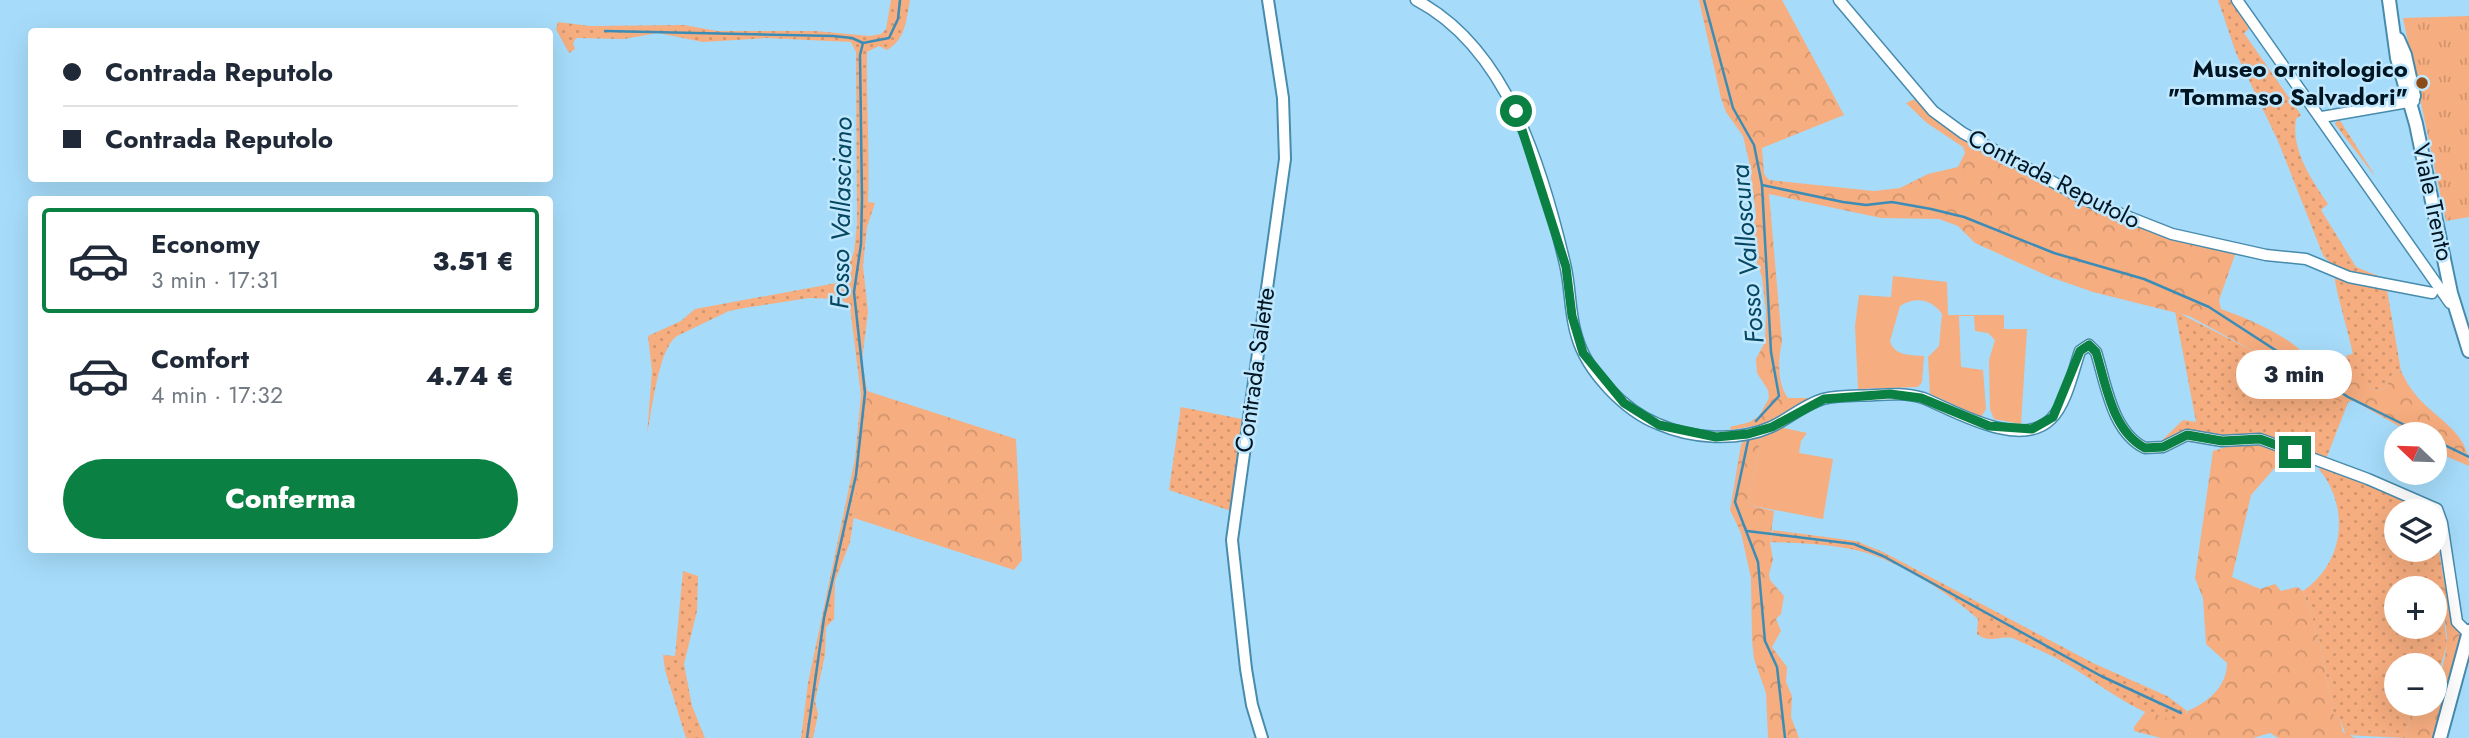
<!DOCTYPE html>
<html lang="it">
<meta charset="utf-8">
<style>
:root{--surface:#fff;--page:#f2f2f3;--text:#1f2937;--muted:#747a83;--line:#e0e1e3;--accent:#0b8043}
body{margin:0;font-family:Jost,sans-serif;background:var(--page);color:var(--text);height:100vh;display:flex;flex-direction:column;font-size:26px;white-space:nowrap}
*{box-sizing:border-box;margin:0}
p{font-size:23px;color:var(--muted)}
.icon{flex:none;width:38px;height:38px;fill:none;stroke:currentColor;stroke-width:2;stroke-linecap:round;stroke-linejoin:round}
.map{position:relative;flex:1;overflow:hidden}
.side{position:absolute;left:28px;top:196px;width:525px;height:357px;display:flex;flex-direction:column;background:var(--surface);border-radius:7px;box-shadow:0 7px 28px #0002}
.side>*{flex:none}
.hud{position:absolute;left:28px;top:28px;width:525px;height:154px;border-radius:7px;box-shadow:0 7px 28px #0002;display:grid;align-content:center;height:154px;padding:0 35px;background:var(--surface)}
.needle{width:46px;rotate:293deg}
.buttons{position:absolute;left:2384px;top:422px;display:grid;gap:14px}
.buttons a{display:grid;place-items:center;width:63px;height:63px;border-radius:50%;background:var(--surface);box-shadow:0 7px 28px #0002;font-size:35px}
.end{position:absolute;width:32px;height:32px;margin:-16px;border:9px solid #0b8043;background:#fff;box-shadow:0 0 0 4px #fff}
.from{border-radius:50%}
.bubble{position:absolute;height:49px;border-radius:24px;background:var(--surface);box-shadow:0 7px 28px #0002;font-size:23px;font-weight:800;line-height:49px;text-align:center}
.hud b{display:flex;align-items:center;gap:24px;height:66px;font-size:26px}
.hud b+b{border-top:2px solid var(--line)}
.hud i{width:18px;height:18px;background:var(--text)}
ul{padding:12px 0 0;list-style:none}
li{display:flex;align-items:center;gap:21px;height:105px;margin:0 14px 10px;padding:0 21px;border:4px solid transparent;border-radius:7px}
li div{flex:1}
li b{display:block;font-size:26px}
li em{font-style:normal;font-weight:800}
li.current{border-color:var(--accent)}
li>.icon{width:63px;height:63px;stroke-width:1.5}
.button{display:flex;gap:14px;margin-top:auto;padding:14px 35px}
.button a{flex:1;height:80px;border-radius:42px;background:var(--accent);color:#fff;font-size:28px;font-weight:800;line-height:80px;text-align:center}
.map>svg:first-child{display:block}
.grass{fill:url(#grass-dots);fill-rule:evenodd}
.forest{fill:url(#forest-crowns)}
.park{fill:url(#park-tufts)}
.garden{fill:#f6ad7f}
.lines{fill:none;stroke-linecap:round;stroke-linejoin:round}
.stream{stroke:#3b8db7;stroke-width:2.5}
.tertiary-casing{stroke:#478bad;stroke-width:13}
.secondary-casing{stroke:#478bad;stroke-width:14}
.primary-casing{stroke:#478bad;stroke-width:16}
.tertiary{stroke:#fff;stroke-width:10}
.secondary{stroke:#fff;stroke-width:10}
.primary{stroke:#fff;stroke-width:12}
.route{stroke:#0b8043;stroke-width:9}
.poi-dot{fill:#8d4b19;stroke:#bfe7fe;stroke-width:2.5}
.labels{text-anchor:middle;stroke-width:5;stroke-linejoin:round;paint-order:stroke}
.poi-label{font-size:24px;font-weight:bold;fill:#001522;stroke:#bfe7fe;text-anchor:end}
.street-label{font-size:24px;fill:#001522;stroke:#bfe7fe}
.water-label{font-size:26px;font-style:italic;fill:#054661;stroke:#bfe7fe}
</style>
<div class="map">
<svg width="2469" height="738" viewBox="0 0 2469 738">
<defs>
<pattern id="grass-dots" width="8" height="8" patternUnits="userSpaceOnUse" patternTransform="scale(1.75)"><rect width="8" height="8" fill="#f6ad7f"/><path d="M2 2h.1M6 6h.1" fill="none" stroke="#d1946d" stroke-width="1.8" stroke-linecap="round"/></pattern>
<pattern id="forest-crowns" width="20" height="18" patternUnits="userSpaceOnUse" patternTransform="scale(1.75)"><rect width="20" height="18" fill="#f6ad7f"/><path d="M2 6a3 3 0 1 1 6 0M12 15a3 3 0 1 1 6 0" fill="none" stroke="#d1946d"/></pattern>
<pattern id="park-tufts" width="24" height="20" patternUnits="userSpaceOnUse" patternTransform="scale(1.75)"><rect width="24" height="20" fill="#f6ad7f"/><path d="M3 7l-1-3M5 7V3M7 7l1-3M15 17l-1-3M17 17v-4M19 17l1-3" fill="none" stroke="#d1946d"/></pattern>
</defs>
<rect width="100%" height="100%" fill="#a6dcfa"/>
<g class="grass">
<path d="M891 0H910C906 20 906 39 887 50L879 46 867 52C866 102 870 151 868 202L875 203 867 227 863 266 868 312 862 360 867 391 860 477 850 542 835 581 834 619 826 627 825 655 815 701 818 714 813 738H801L808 683 855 459 861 395 850 307 841 299 809 298 744 308 729 311 677 336C658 349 652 411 647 435L652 371 648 336 681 321 695 309 842 282 854 252 857 224 856 52 851 42 766 38 703 42 658 33 624 39 576 38 573 43 575 49 569 53 556 29 558 22 590 26 684 25 717 31H815L870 36 881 34 886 29Z"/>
<path d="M2218 0H2232L2249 29 2244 33 2301 115 2296 119C2291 150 2311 179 2328 204L2321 210 2356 267 2393 282C2369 277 2339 276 2323 255L2278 141 2236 53Z"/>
<polygon points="2339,119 2374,174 2374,175 2335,124"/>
<path d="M2335 277 2384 287 2387 290 2401 371 2393 373 2385 389 2371 390 2367 379 2342 376 2347 355 2353 354C2351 341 2333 281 2335 277Z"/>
<polygon points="2175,311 2349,400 2326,459 2255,434 2227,437 2191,430 2157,445 2183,420 2196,422"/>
<polygon points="1181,407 1242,419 1231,511 1169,490"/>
<path d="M2320 466 2368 481 2430 511H2396V550H2434V520L2443 575 2441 598 2447 645 2434 688V665H2396V704H2421L2411 714 2405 738 2346 735 2340 720 2334 715 2318 634 2303 591C2345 562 2350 507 2319 469ZM2396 588H2434V626H2396Z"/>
<path d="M1773 530 1856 541 1883 552 2093 663 2167 696 2186 710V720C2154 729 2092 678 2065 663 2049 654 2032 647 2015 639 2001 634 1991 645 1977 634L1978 619C1948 592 1891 556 1851 549 1825 544 1797 543 1770 542Z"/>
<polygon points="683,571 698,576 697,611 684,664 692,706 705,738 686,738 665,670 663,655 675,656"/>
</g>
<g class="forest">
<path d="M1699 0H1782L1844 115 1762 148 1764 174 1769 180 1874 191 1900 188 1928 174 1958 167 1965 153 1963 147 1927 123 1906 103 1915 99 1931 114 2106 213 2143 228 2236 252 2219 300 2221 309C2246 318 2300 339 2310 364L2324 368 2325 373 2367 378 2371 390 2385 389 2393 373 2401 371C2405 379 2409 387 2415 394 2434 418 2469 432 2469 466L2434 451V434H2413L2354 401 2341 402 2310 388 2270 360 2189 316 2093 292 2050 277 1975 243 1958 226 1939 219 1881 218 1769 194 1782 342C1778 358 1777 384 1788 398H1812L1770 423 1731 430 1730 427 1750 422 1759 416 1769 398 1768 390 1757 373 1756 359 1765 342 1766 311 1762 277 1750 243 1756 215 1749 161 1743 136 1726 112 1721 98Z"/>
<polygon points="867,391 1016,439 1022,560 1014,570 854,518"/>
<polygon points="1761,437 1748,505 1774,511 1770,542 1773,560 1769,574 1770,580 1784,596 1781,614 1776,619 1781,631 1772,647 1787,667 1786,682 1792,696 1791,717 1799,738 1768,738 1766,693 1754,659 1752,640 1751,578 1741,533 1730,510 1741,445 1744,440"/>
<path d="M2250 440 2285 450 2279 463 2251 495 2232 577 2260 589 2275 584 2281 591 2297 587 2303 591 2318 634 2334 715 2340 720 2343 732 2355 738H2278L2270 733 2253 738H2161L2134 731V727L2146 711 2172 720H2185L2187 711C2207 703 2227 687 2227 663L2206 644 2203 598 2195 578 2213 451Z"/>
<path d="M2443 575 2452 622 2461 636V643L2434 738H2405L2411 714 2421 704H2434C2434 683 2446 664 2447 643 2448 621 2436 598 2443 575Z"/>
</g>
<polygon class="park" points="2469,16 2469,217 2446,221 2403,18"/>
<g class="garden">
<path d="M1893 276 1947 282 1948 315H2004V329H2027L2021 424 1994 419 1990 409 1989 360 1995 340 1988 333 1975 331 1974 316H1959L1961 367 1983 370 1986 409 1981 417 1930 394 1928 357 1939 346 1942 314C1932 299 1915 296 1900 306L1890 341C1894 356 1910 355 1924 356L1922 382 1918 387 1858 389 1855 326 1859 295 1891 297Z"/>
<polygon points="1779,427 1807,433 1801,441 1799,453 1833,459 1823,519 1748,505 1761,437"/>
</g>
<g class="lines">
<g class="stream">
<polyline points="1704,0 1733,108 1754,145 1762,185 1771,352 1779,396 1756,421"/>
<polyline points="605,31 833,36 852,38 863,43"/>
<polyline points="1762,185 1843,202 1866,205 1892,202 1931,209 1964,217 2054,253 2144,279 2209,307 2348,397 2423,434"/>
<polyline points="2434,440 2469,457"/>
<polyline points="1748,441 1735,502 1758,562 1765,641 1777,667 1785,738"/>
<polyline points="1747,531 1854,544 1883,556 2101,676 2181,713"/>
<polyline points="807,738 824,618 856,475 865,393 854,292 861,244 862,199 860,55 863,43 889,38 898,19 900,0"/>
</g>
<g class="tertiary-casing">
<g id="tertiary">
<path d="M1416 0C1508 48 1543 170 1565 264 1571 288 1569 313 1577 337 1587 372 1625 411 1658 424 1692 439 1737 442 1771 427 1789 419 1803 405 1823 399 1839 395 1858 396 1875 395 1891 394 1907 393 1923 398 1955 411 2020 450 2051 419 2067 403 2073 371 2080 351L2089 345 2096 352C2106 384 2112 432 2145 448L2163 447 2187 435 2222 441 2260 439 2368 479 2437 509 2442 523 2457 622 2468 633"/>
<polyline points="1839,0 1933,111 1963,133 2088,201 2172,234 2266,255 2306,259 2349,277 2432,293"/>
<polyline points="2237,0 2450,303"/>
<polyline points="2322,117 2414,101"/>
</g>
</g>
<g class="secondary-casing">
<polyline id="secondary" points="1262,738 1252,705 1246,669 1232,540 1285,159 1283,98 1268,0"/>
</g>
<g class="primary-casing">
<g id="primary">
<polyline points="2389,0 2397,58 2416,124 2451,293 2469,351"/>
<polyline points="2398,39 2405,55 2414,96"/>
<polyline points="2440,738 2469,631"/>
</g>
</g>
<use href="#tertiary" class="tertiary"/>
<use href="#secondary" class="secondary"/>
<use href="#primary" class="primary"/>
</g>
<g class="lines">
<path class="route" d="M1516 111 1566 267 1572 316 1583 353 1624 403 1659 425 1716 437 1748 434 1772 427 1824 399 1890 394 1921 398 1989 426 2032 429 2053 417 2080 351 2089 345 2096 352C2106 384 2112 431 2145 448L2163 447 2187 435 2222 441 2260 439 2295 452"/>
</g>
<circle class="poi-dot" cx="2422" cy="83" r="7"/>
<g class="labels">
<g class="poi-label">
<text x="2408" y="77">Museo ornitologico<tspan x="2408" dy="28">"Tommaso Salvadori"</tspan></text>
</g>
<g class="street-label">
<text transform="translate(2054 179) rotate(27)" y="8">Contrada Reputolo</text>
<text transform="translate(2433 202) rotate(78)" y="8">Viale Trento</text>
<text transform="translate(1255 370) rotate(-82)" y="8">Contrada Salette</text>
</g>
<g class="water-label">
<text transform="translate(841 213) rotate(-89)" y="9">Fosso Vallasciano</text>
<text transform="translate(1747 254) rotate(-95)" y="9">Fosso Valloscura</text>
</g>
</g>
</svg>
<div class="buttons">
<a><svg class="needle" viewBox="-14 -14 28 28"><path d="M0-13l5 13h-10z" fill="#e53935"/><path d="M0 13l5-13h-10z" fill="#747a83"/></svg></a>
<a><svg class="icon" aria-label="layers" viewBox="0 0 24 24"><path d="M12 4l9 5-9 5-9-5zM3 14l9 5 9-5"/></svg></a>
<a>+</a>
<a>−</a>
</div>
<i class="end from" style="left:1516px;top:111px"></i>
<i class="end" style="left:2295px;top:452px"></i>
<div class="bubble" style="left:2236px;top:350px;width:116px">3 min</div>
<div class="hud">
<b><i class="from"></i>Contrada Reputolo</b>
<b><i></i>Contrada Reputolo</b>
</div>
<section class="side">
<ul>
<li class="current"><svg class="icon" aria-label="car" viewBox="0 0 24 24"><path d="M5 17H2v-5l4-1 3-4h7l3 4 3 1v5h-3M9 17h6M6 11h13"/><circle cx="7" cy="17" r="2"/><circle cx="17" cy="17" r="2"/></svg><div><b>Economy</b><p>3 min · 17:31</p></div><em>3.51 €</em></li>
<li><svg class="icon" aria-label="car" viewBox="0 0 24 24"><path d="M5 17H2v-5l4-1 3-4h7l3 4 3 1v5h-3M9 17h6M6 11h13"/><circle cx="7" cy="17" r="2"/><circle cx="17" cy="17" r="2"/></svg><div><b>Comfort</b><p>4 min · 17:32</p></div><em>4.74 €</em></li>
</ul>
<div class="button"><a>Conferma</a></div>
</section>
</div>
